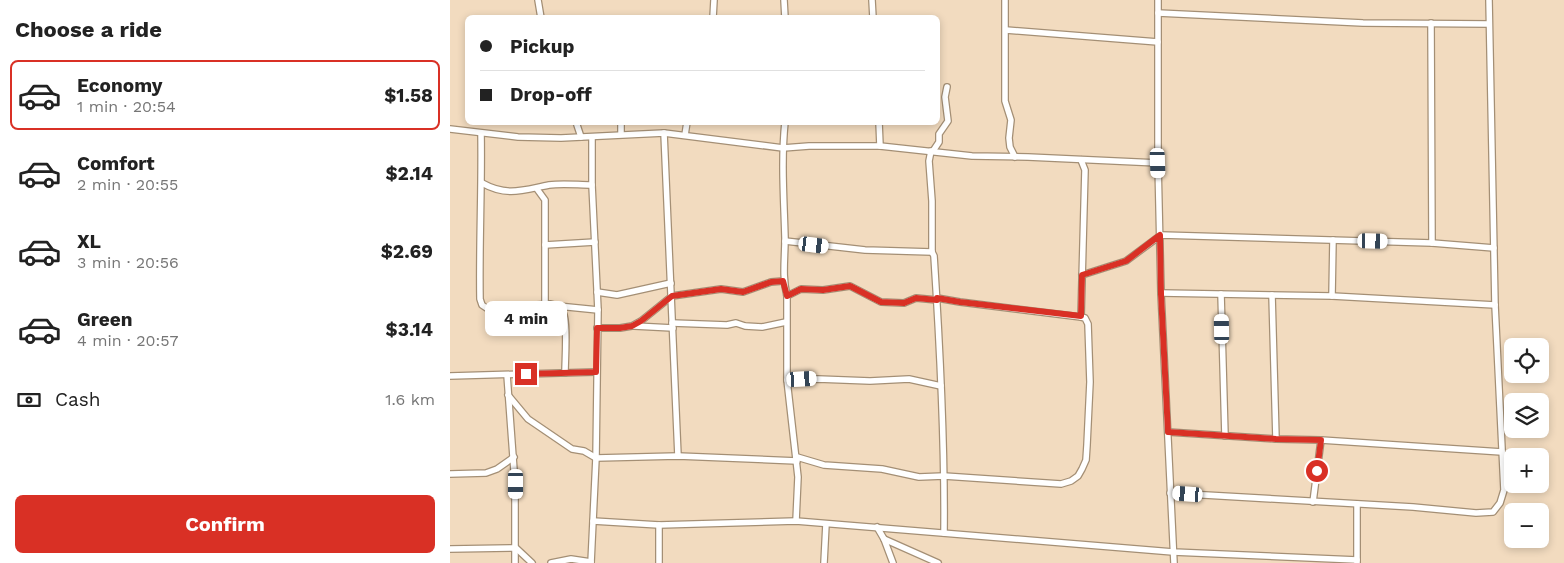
<!DOCTYPE html>
<meta charset="utf-8">
<style>
:root{--surface:#fff;--page:#f6f6f6;--text:#222;--muted:#767676;--line:#e0e0e0;--accent:#d93025}
body{margin:0;font-family:"Work Sans",sans-serif;background:var(--page);color:var(--text);height:100vh;display:flex;flex-direction:column;font-size:19px;white-space:nowrap}
*{box-sizing:border-box;margin:0}
p{font-size:16px;color:var(--muted)}
.icon{flex:none;width:28px;height:28px;fill:none;stroke:currentColor;stroke-width:2;stroke-linecap:round;stroke-linejoin:round}
.map{position:relative;flex:1;overflow:hidden}
.details{display:flex;flex-direction:column;background:var(--surface);width:450px}
.details>*{flex:none}
.hud{position:absolute;left:15px;top:15px;width:475px;height:110px;border-radius:8px;box-shadow:0 2px 8px #0003;display:grid;align-content:center;height:110px;padding:0 15px;background:var(--surface)}
.fabs{position:absolute;left:1054px;top:338px;display:grid;gap:10px}
.fabs a{display:grid;place-items:center;width:45px;height:45px;border-radius:8px;background:var(--surface);box-shadow:0 2px 8px #0003;font-size:25px}
.end{position:absolute;width:22px;height:22px;margin:-11px;border:6px solid #d93025;background:#fff;box-shadow:0 0 0 2px #fff}
.from{border-radius:50%}
.bubble{position:absolute;height:35px;border-radius:8px;background:var(--surface);box-shadow:0 2px 8px #0003;font-size:16px;font-weight:700;line-height:35px;text-align:center}
.car{position:absolute;width:15px;height:30px;margin:-15px -8px;border-radius:6px;box-shadow:0 0 4px 1px #0007;background:linear-gradient(#fff 24%,#345 0 40%,#fff 0 76%,#345 0 86%,#fff 0)}
.hud b{display:flex;align-items:center;gap:18px;height:48px;font-size:19px}
.hud b+b{border-top:1px solid var(--line)}
.hud i{width:12px;height:12px;background:var(--text)}
ul{padding:0;list-style:none}
li{display:flex;align-items:center;gap:15px;height:70px;margin:0 10px 8px;padding:0 5px;border:2px solid transparent;border-radius:8px}
li div{flex:1}
li b{display:block;font-size:19px}
li em{font-style:normal;font-weight:700}
li.on{border-color:var(--accent)}
li>.icon{width:45px;height:45px;stroke-width:1.5}
h2{padding:0 15px;font-size:22px;line-height:60px}
.pay{display:flex;align-items:center;gap:12px;height:55px;padding:0 15px;font-size:19px}
.pay p{margin-inline-start:auto}
.cta{display:flex;gap:10px;margin-top:auto;padding:10px 15px}
.cta a{flex:1;height:58px;border-radius:8px;background:var(--accent);color:#fff;font-size:20px;font-weight:700;line-height:58px;text-align:center}
main{display:flex;flex:1;min-height:0}
.map>svg:first-child{display:block}
.lines{fill:none;stroke-linecap:round;stroke-linejoin:round}
.minor-casing{stroke:#a48f75;stroke-width:8}
.minor{stroke:#fff;stroke-width:5.5}
.route{stroke:#d93025;stroke-width:6}
</style>
<main>
<section class="details">
<h2>Choose a ride</h2>
<ul>
<li class="on"><svg class="icon" aria-label="car" viewBox="0 0 24 24"><path d="M5 17H2v-5l4-1 3-4h7l3 4 3 1v5h-3M9 17h6M6 11h13"/><circle cx="7" cy="17" r="2"/><circle cx="17" cy="17" r="2"/></svg><div><b>Economy</b><p>1 min · 20:54</p></div><em>$1.58</em></li>
<li><svg class="icon" aria-label="car" viewBox="0 0 24 24"><path d="M5 17H2v-5l4-1 3-4h7l3 4 3 1v5h-3M9 17h6M6 11h13"/><circle cx="7" cy="17" r="2"/><circle cx="17" cy="17" r="2"/></svg><div><b>Comfort</b><p>2 min · 20:55</p></div><em>$2.14</em></li>
<li><svg class="icon" aria-label="car" viewBox="0 0 24 24"><path d="M5 17H2v-5l4-1 3-4h7l3 4 3 1v5h-3M9 17h6M6 11h13"/><circle cx="7" cy="17" r="2"/><circle cx="17" cy="17" r="2"/></svg><div><b>XL</b><p>3 min · 20:56</p></div><em>$2.69</em></li>
<li><svg class="icon" aria-label="car" viewBox="0 0 24 24"><path d="M5 17H2v-5l4-1 3-4h7l3 4 3 1v5h-3M9 17h6M6 11h13"/><circle cx="7" cy="17" r="2"/><circle cx="17" cy="17" r="2"/></svg><div><b>Green</b><p>4 min · 20:57</p></div><em>$3.14</em></li>
</ul>
<div class="pay"><svg class="icon" aria-label="cash" viewBox="0 0 24 24"><path d="M3 7h18v10H3z"/><circle cx="12" cy="12" r="2"/></svg>Cash<p>1.6 km</p></div>
<div class="cta"><a>Confirm</a></div>
</section>
<div class="map">
<svg width="1114" height="563" viewBox="0 0 1114 563">
<rect width="100%" height="100%" fill="#f2dbbf"/>
<g class="lines">
<g class="minor-casing">
<g id="minor">
<polyline points="88,0 91,18"/>
<polyline points="334,0 335,18"/>
<polyline points="422,0 423,18"/>
<polyline points="555,0 555,101 561,120 559,138 560,147 565,157"/>
<polyline points="708,0 708,163 711,293 724,563"/>
<polyline points="708,13 913,23 1039,24"/>
<polyline points="263,18 264,0"/>
<polyline points="981,23 982,243"/>
<polyline points="556,30 708,42"/>
<polyline points="126,122 131,137"/>
<path d="M335 122C331 161 334 200 335 238 335 259 332 276 337 296V380L348 477 346 521"/>
<polyline points="429,122 430,146"/>
<polyline points="0,129 68,137 111,138 214,133 333,148 359,146 430,146 522,156 578,157 708,163"/>
<path d="M31 133C32 188 29 244 30 299L32 305 38 309 100 304C105 305 110 306 113 312 118 322 115 359 115 373"/>
<polyline points="214,133 228,456"/>
<polyline points="171,134 171,122"/>
<polyline points="235,135 237,122"/>
<path d="M481 151 479 161 482 201V252L484 256C490 348 495 441 494 533"/>
<polyline points="483,151 489,142 489,134 498,121 495,97 497,87"/>
<path d="M32 183C57 197 73 190 99 185 113 183 128 185 142 185"/>
<polyline points="87,189 95,200 95,305"/>
<polyline points="335,241 415,250 482,252"/>
<polyline points="95,245 145,242"/>
<polyline points="632,275 676,261 711,235 982,243 1044,248"/>
<polyline points="147,292 167,295 221,283"/>
<polyline points="711,293 882,296 1045,305"/>
<polyline points="771,294 775,436"/>
<polyline points="822,295 826,439"/>
<polyline points="337,296 351,289 373,290 400,286 431,302 454,303 466,298 487,300"/>
<polyline points="882,296 883,240"/>
<polyline points="108,306 148,310"/>
<polyline points="631,317 635,170 631,160"/>
<polyline points="222,323 277,325 286,323 295,326 312,327 336,322"/>
<polyline points="184,326 223,328"/>
<polyline points="147,328 170,328 182,326 191,321 222,296 271,289 293,292 321,282 333,281"/>
<polyline points="57,375 65,484 65,563"/>
<polyline points="0,376 146,372"/>
<polyline points="337,380 368,379 420,381 459,379 491,386"/>
<polyline points="58,395 78,419 122,449 134,451 146,458 228,456 347,461"/>
<polyline points="718,432 826,439 871,440 1052,452"/>
<polyline points="347,457 374,465 432,469 469,477 494,476 611,484 621,481 628,476 632,469 636,460 637,445 640,382 638,324 635,318 631,317 510,302 487,298"/>
<polyline points="0,474 36,473 47,469 64,457"/>
<polyline points="720,493 963,507 1026,513 1043,512 1050,503 1054,490 1045,305 1039,0"/>
<polyline points="863,502 871,440"/>
<polyline points="907,504 907,563"/>
<polyline points="143,521 209,525 346,521 723,552 907,560"/>
<polyline points="427,527 434,539 443,563"/>
<polyline points="434,539 488,563"/>
<polyline points="0,549 66,548 82,563"/>
<polyline points="101,563 121,559 141,562"/>
<polyline points="141,563 146,458 148,310 142,185 142,137"/>
<polyline points="209,563 209,525"/>
<polyline points="374,563 376,524"/>
</g>
</g>
<use href="#minor" class="minor"/>
</g>
<g class="lines">
<polyline class="route" points="76,374 146,372 147,328 170,328 182,326 191,321 222,296 271,289 293,292 321,282 333,281 337,296 351,289 373,290 400,286 431,302 454,303 466,298 487,300 487,298 510,302 631,316 632,275 676,261 710,235 711,294 718,432 826,439 871,440 867,471"/>
</g>
</svg>
<div class="fabs">
<a><svg class="icon" aria-label="locate" viewBox="0 0 24 24"><circle cx="12" cy="12" r="6"/><path d="M12 2v4M12 18v4M2 12h4M18 12h4"/></svg></a>
<a><svg class="icon" aria-label="layers" viewBox="0 0 24 24"><path d="M12 4l9 5-9 5-9-5zM3 14l9 5 9-5"/></svg></a>
<a>+</a>
<a>−</a>
</div>
<i class="end from" style="left:867px;top:471px"></i>
<i class="end" style="left:76px;top:374px"></i>
<div class="bubble" style="left:35px;top:301px;width:82px">4 min</div>
<i class="car" style="left:708px;top:163px;rotate:178deg"></i>
<i class="car" style="left:923px;top:241px;rotate:91deg"></i>
<i class="car" style="left:364px;top:245px;rotate:97deg"></i>
<i class="car" style="left:772px;top:329px;rotate:359deg"></i>
<i class="car" style="left:352px;top:379px;rotate:87deg"></i>
<i class="car" style="left:66px;top:484px;rotate:180deg"></i>
<i class="car" style="left:738px;top:494px;rotate:274deg"></i>
<div class="hud">
<b><i class="from"></i>Pickup</b>
<b><i></i>Drop-off</b>
</div>
</div>
</main>
